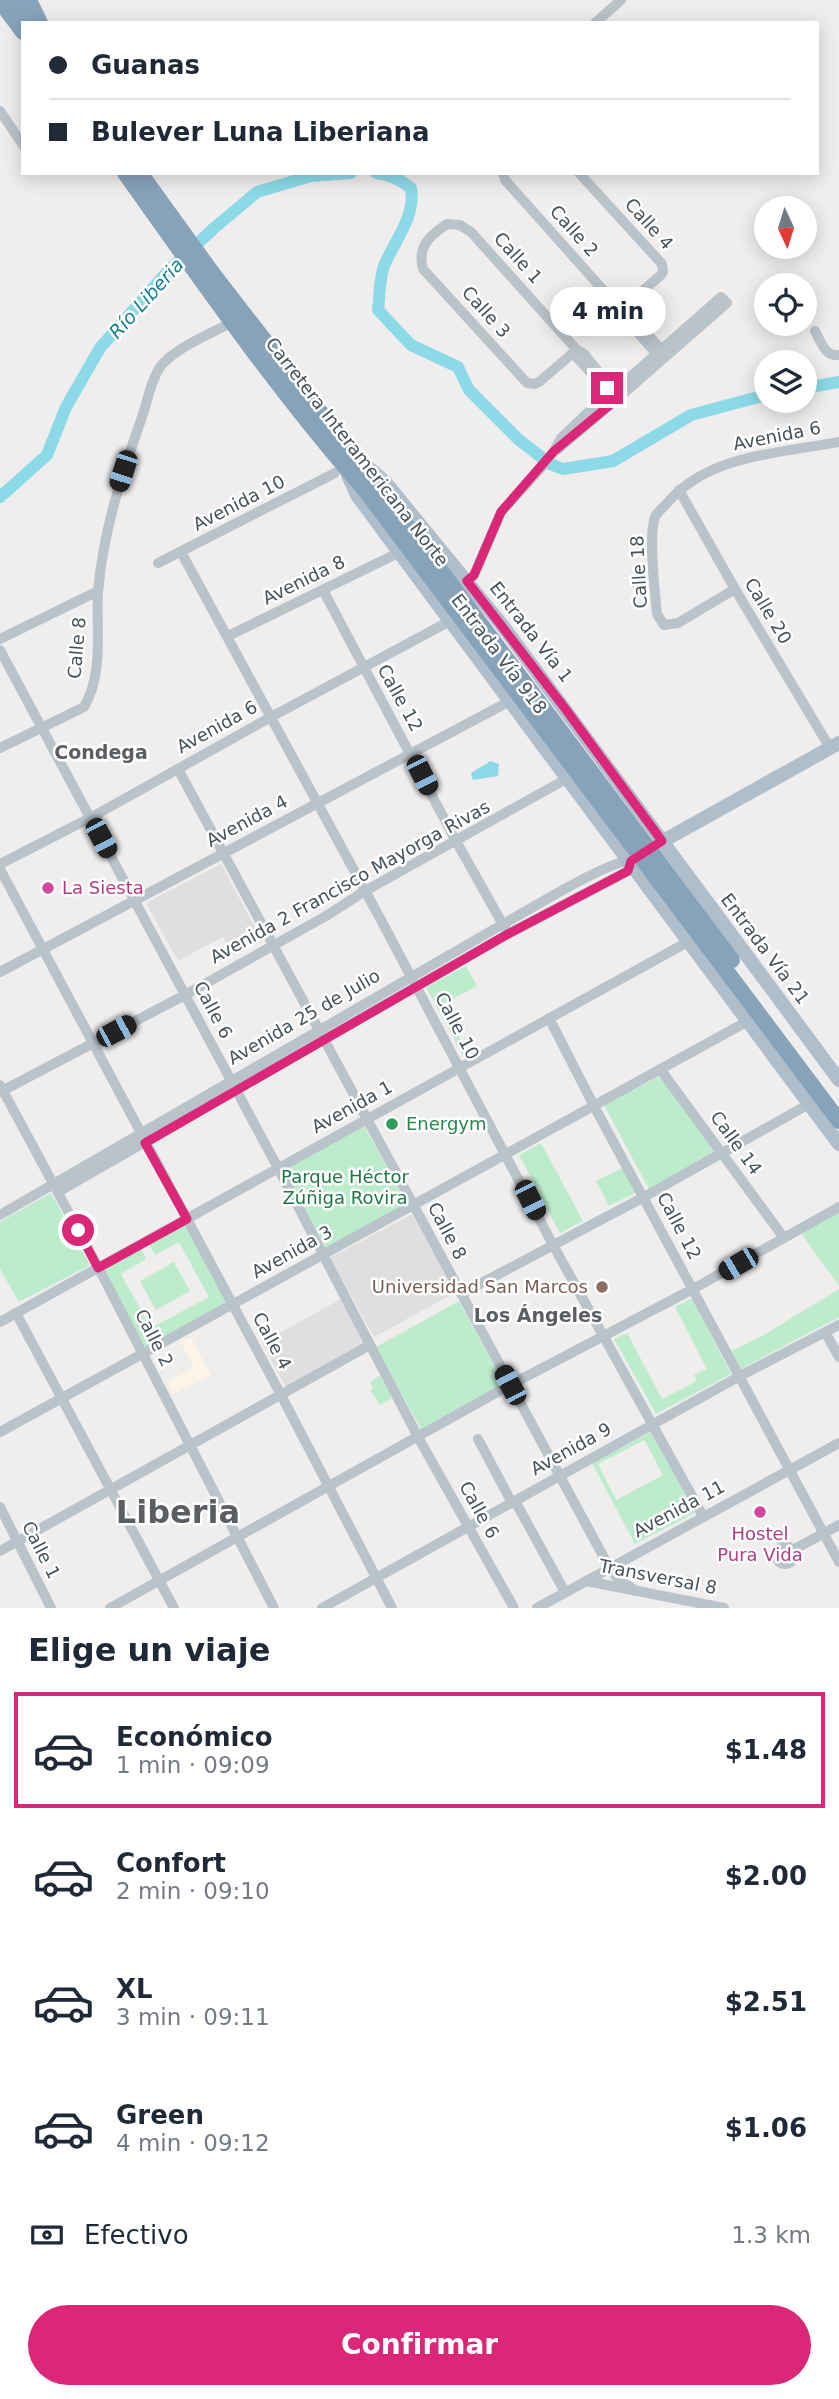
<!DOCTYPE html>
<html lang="es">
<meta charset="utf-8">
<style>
:root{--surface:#fff;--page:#f6f6f7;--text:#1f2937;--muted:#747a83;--line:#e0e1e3;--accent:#db2777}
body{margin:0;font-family:"DejaVu Sans",sans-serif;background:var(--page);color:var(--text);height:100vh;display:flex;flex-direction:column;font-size:26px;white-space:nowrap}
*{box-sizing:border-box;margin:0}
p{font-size:23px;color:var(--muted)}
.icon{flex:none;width:38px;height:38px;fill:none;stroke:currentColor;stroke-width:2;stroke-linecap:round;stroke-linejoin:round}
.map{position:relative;height:1608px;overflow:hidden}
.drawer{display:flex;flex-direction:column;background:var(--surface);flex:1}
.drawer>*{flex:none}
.top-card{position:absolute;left:21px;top:21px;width:798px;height:154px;border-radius:0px;box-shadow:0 4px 18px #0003;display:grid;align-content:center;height:154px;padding:0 28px;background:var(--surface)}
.needle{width:46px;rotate:176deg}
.controls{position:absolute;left:754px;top:196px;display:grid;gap:14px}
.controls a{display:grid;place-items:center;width:63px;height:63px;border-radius:50%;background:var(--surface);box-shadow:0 4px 18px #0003;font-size:35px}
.end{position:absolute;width:32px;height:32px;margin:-16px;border:9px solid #db2777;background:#fff;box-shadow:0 0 0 4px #fff}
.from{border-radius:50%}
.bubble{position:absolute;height:49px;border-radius:24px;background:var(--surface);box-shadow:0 4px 18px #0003;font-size:23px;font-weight:600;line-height:49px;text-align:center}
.car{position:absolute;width:21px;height:42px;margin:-21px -10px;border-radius:9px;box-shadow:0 0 5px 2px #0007;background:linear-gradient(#222 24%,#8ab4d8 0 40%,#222 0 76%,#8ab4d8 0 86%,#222 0)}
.top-card b{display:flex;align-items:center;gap:24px;height:66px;font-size:26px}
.top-card b+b{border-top:2px solid var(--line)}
.top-card i{width:18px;height:18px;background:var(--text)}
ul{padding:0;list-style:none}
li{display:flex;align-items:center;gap:21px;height:116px;margin:0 14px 10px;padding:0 14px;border:4px solid transparent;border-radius:0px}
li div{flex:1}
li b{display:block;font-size:26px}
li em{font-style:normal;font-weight:600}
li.selected{border-color:var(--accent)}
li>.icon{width:63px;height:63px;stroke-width:1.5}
h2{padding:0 28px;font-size:32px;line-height:84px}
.pay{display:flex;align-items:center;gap:18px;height:77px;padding:0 28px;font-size:26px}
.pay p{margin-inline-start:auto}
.button{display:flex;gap:14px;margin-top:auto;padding:14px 28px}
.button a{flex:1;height:80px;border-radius:42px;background:var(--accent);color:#fff;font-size:28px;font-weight:600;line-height:80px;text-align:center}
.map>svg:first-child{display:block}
.commercial{fill:#fbf4e7}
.education{fill:#e1dedf}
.green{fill:#bdeccd;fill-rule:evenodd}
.water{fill:#8cd9e7}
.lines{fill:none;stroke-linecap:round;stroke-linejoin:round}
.river{stroke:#8cd9e7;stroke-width:12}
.minor{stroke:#b9c3ca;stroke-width:10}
.major{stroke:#aebecb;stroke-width:14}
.highway{stroke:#87a3ba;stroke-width:16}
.route{stroke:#db2777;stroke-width:9}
.hotel-dot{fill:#d1479c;stroke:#fff;stroke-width:2.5}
.leisure-dot{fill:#2e9e5b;stroke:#fff;stroke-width:2.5}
.education-dot{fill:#8d6e63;stroke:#fff;stroke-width:2.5}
.labels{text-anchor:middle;stroke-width:5;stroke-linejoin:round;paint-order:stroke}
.street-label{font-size:18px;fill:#46525a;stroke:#fff}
.hotel-label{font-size:18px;fill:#b23c85;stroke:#fff;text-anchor:start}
.leisure-label{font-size:18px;fill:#27864d;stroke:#fff;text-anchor:start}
.park-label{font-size:18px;fill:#1b7844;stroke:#fff}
.education-label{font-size:18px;fill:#785e54;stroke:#fff;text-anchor:end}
.water-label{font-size:19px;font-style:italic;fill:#127f93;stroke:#fff}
.neighbourhood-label{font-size:19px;font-weight:bold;fill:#5a5e62;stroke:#fff}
.town-label{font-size:32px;font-weight:bold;fill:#5a5e62;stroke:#fff}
</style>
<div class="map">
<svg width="839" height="1608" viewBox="0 0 839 1608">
<rect width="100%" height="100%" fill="#f0eded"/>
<polygon class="commercial" points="191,1337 211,1376 173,1394 167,1382 194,1368 181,1342"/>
<g class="education">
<polygon points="221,864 262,940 234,955 223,937 178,961 146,903"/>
<polygon points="412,1214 456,1292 374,1337 330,1258"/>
<polygon points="341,1299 367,1344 286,1387 262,1343"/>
</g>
<g class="green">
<polygon points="466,966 477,986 442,1004 468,1054 463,1056 426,987"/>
<polygon points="660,1076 715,1151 649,1189 604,1105"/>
<polygon points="364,1126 407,1204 326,1248 283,1170"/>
<polygon points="541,1143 583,1221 560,1233 519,1155"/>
<polygon points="622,1168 635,1193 609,1206 596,1181"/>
<polygon points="51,1193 90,1265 19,1302 0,1269 0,1222"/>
<polygon points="839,1211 839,1286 801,1233"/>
<polygon points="184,1224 227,1303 146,1349 103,1269 141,1248 146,1259 121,1274 151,1328 209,1297 179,1242 155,1255 149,1244"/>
<polygon points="174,1262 190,1291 156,1310 140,1281"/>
<polygon points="839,1289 839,1317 741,1369 731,1351 767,1333"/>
<polygon points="692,1298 731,1374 656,1414 614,1339 627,1333 662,1399 697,1381 694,1375 707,1369 675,1307"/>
<polygon points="459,1301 504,1384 421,1429 376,1347"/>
<polygon points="380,1376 392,1398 380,1405 370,1390 373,1388 370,1382"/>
<path d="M651 1432 695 1513 635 1544 592 1463ZM644 1440 663 1475 616 1500 598 1464Z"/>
</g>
<path class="water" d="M490 761 499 764 498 776 473 780 471 774C476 768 484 767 490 761Z"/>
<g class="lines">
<g class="river">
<path d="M376 173C390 175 400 179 411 188 416 216 395 240 384 266 379 279 380 296 378 310L411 345 458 367 469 390 518 439 550 464 563 469 613 461 691 415 766 395"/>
<polyline points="805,388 839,382"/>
<polyline points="0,497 47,455 66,407 100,348 168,271 213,229 257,192 311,176 351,173"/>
</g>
<g class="minor">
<polyline points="595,23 621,0"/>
<polyline points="0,111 23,145"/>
<polyline points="503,173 505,180 621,310"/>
<polyline points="579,173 662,264 663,272 661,275 624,307"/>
<path d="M815 331C821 342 825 357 839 355"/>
<path d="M573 353 539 382 535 384 527 383 423 269C417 247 429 236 447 224L460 225 471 232 576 349"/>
<polyline points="660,358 627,320 621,310 624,307 665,354"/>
<polyline points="620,386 721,297 727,303 624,393"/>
<polyline points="606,389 573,353 576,349 584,354 610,386"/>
<polyline points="557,450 611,404"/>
<polyline points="679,490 735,589 830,748"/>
<polyline points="181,552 381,920 553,1245 703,1516"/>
<polyline points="158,563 335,473"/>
<polyline points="467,581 474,575 501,512 541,468 554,451 561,438 604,397"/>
<path d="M735 589 678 623 664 625 657 614C655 592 648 536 655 517 658 511 665 506 669 501 711 454 781 453 839 442"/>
<polyline points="323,590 456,841 506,930"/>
<polyline points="228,636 394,555"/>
<polyline points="0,639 98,591"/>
<polyline points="0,650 278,1168 418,1437 514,1608"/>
<path d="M0 748 84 707C104 674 96 628 98 592 103 531 122 474 142 417 148 400 150 382 160 367 174 348 211 334 232 322"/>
<polyline points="178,769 609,1567 618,1579 636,1591"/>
<polyline points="0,864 90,818 271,717 450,621"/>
<polyline points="0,869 281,1395 392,1608"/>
<polyline points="0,972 510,701"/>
<polyline points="549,1018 594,1106 839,1562"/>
<polyline points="660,1069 784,1238"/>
<polyline points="0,1085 98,1267 274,1608"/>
<polyline points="0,1092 185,995 326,916 365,891 568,778"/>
<path d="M0 1215 503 924C526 912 609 860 630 861L628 871 508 934 58 1192"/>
<polyline points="461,1294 644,1197 809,1104"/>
<polyline points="16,1313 174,1608"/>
<polyline points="0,1322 693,939"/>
<polyline points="825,1332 839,1357"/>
<polyline points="0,1432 748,1021"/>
<polyline points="478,1439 512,1503"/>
<polyline points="515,1501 565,1592"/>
<polyline points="0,1507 51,1608"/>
<circle cx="785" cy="1555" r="9"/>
<polyline points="793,1550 839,1525"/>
<polyline points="0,1551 370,1345"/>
<polyline points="586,1581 724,1608"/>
<polyline points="110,1608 510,1385 693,1289 839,1207"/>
<polyline points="322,1608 740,1376 839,1325"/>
<polyline points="537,1608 839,1443"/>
</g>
<g class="major">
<polyline points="369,468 385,482 502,625 839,1080"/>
<polyline points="348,475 357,495 399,552 839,1144"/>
<polyline points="654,846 839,743"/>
</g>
<g class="highway">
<polyline points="14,0 31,23"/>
<polyline points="29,0 40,23"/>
<polyline points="0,1 23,32"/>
<path d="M125 173C202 281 278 391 365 490L839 1121"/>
<polyline points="140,173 213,274 375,483 732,960"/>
</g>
</g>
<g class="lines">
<polyline class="route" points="78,1230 98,1268 187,1219 145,1143 508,934 628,871 631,861 662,841 564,707 467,581 474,575 501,512 554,451 611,404 604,397 607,388"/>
</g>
<g class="hotel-dot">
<circle cx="48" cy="888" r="7"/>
<circle cx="760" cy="1512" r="7"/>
</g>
<circle class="leisure-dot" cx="392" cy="1124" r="7"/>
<circle class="education-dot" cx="602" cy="1287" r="7"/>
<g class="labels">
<g class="street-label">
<text transform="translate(649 224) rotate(48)" y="6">Calle 4</text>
<text transform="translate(574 231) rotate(48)" y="6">Calle 2</text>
<text transform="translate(518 258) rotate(48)" y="6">Calle 1</text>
<text transform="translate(486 312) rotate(48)" y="6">Calle 3</text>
<text transform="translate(777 436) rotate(-11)" y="6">Avenida 6</text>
<text transform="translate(357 452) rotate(52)" y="6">Carretera Interamericana Norte</text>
<text transform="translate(239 503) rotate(-27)" y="6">Avenida 10</text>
<text transform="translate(639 572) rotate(-93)" y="6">Calle 18</text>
<text transform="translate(304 580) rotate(-26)" y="6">Avenida 8</text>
<text transform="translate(768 611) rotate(59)" y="6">Calle 20</text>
<text transform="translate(531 632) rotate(52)" y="6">Entrada Vía 1</text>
<text transform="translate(77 648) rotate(-85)" y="6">Calle 8</text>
<text transform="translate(499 654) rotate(53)" y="6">Entrada Vía 918</text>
<text transform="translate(400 698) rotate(61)" y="6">Calle 12</text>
<text transform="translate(217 727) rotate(-29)" y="6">Avenida 6</text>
<text transform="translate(247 821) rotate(-28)" y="6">Avenida 4</text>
<text transform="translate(350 882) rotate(-29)" y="6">Avenida 2 Francisco Mayorga Rivas</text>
<text transform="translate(765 949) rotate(53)" y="6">Entrada Vía 21</text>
<text transform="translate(213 1010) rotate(62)" y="6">Calle 6</text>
<text transform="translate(304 1017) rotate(-30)" y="6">Avenida 25 de Julio</text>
<text transform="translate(457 1026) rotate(62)" y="6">Calle 10</text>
<text transform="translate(352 1107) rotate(-29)" y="6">Avenida 1</text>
<text transform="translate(736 1143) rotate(54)" y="6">Calle 14</text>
<text transform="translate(679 1226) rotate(62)" y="6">Calle 12</text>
<text transform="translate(447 1231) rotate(62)" y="6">Calle 8</text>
<text transform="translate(292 1252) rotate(-29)" y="6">Avenida 3</text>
<text transform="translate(154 1338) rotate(63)" y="6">Calle 2</text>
<text transform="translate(272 1341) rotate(62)" y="6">Calle 4</text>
<text transform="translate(571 1449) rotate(-29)" y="6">Avenida 9</text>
<text transform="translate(679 1509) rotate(-28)" y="6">Avenida 11</text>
<text transform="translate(479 1510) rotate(61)" y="6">Calle 6</text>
<text transform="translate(41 1550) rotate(63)" y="6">Calle 1</text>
<text transform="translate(658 1577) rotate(11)" y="6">Transversal 8</text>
</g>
<g class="hotel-label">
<text x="62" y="894">La Siesta</text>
<text x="760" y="1540" text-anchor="middle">Hostel<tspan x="760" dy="21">Pura Vida</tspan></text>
</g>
<g class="leisure-label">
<text x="406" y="1130">Energym</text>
</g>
<g class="park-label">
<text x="345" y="1183">Parque Héctor<tspan x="345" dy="21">Zúñiga Rovira</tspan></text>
</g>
<g class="education-label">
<text x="588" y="1293">Universidad San Marcos</text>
</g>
<g class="water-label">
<text transform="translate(146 298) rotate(-48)" y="7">Río Liberia</text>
</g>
<g class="neighbourhood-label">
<text x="101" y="759">Condega</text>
<text x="538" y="1322">Los Ángeles</text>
</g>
<g class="town-label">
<text x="178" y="1523">Liberia</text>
</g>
</g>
</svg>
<div class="controls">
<a><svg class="needle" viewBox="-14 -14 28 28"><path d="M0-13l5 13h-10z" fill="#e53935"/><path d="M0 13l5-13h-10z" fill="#747a83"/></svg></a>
<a><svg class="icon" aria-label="locate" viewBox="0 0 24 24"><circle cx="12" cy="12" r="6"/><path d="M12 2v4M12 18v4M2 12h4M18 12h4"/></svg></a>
<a><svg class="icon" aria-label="layers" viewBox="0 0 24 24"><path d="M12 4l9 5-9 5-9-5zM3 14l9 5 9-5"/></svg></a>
</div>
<i class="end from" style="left:78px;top:1230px"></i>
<i class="end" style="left:607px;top:388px"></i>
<div class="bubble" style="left:550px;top:287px;width:116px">4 min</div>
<i class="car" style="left:123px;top:471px;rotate:198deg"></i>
<i class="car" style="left:422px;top:775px;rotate:153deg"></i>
<i class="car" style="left:101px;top:838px;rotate:152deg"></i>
<i class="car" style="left:116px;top:1031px;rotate:62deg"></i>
<i class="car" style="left:530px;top:1200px;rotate:153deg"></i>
<i class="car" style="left:738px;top:1264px;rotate:240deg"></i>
<i class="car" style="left:510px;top:1385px;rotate:332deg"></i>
<div class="top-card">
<b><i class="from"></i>Guanas</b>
<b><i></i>Bulever Luna Liberiana</b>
</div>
</div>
<section class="drawer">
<h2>Elige un viaje</h2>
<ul>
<li class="selected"><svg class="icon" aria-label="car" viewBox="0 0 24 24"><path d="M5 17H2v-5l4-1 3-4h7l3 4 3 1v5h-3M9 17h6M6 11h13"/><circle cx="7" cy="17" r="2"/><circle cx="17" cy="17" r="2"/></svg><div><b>Económico</b><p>1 min · 09:09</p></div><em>$1.48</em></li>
<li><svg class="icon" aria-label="car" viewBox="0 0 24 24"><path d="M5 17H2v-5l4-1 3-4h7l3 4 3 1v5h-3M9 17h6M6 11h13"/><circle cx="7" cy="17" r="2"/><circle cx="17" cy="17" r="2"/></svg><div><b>Confort</b><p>2 min · 09:10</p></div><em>$2.00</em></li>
<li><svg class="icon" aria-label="car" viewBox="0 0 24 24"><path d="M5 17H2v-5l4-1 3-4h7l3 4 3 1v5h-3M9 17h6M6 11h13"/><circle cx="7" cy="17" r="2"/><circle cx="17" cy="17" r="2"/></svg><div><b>XL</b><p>3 min · 09:11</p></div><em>$2.51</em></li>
<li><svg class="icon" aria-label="car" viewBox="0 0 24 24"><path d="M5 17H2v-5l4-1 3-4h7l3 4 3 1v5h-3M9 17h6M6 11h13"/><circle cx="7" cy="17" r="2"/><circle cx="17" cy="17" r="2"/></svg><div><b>Green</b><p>4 min · 09:12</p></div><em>$1.06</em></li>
</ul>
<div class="pay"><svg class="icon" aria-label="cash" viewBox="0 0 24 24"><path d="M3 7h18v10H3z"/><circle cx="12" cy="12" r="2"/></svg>Efectivo<p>1.3 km</p></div>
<div class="button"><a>Confirmar</a></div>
</section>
